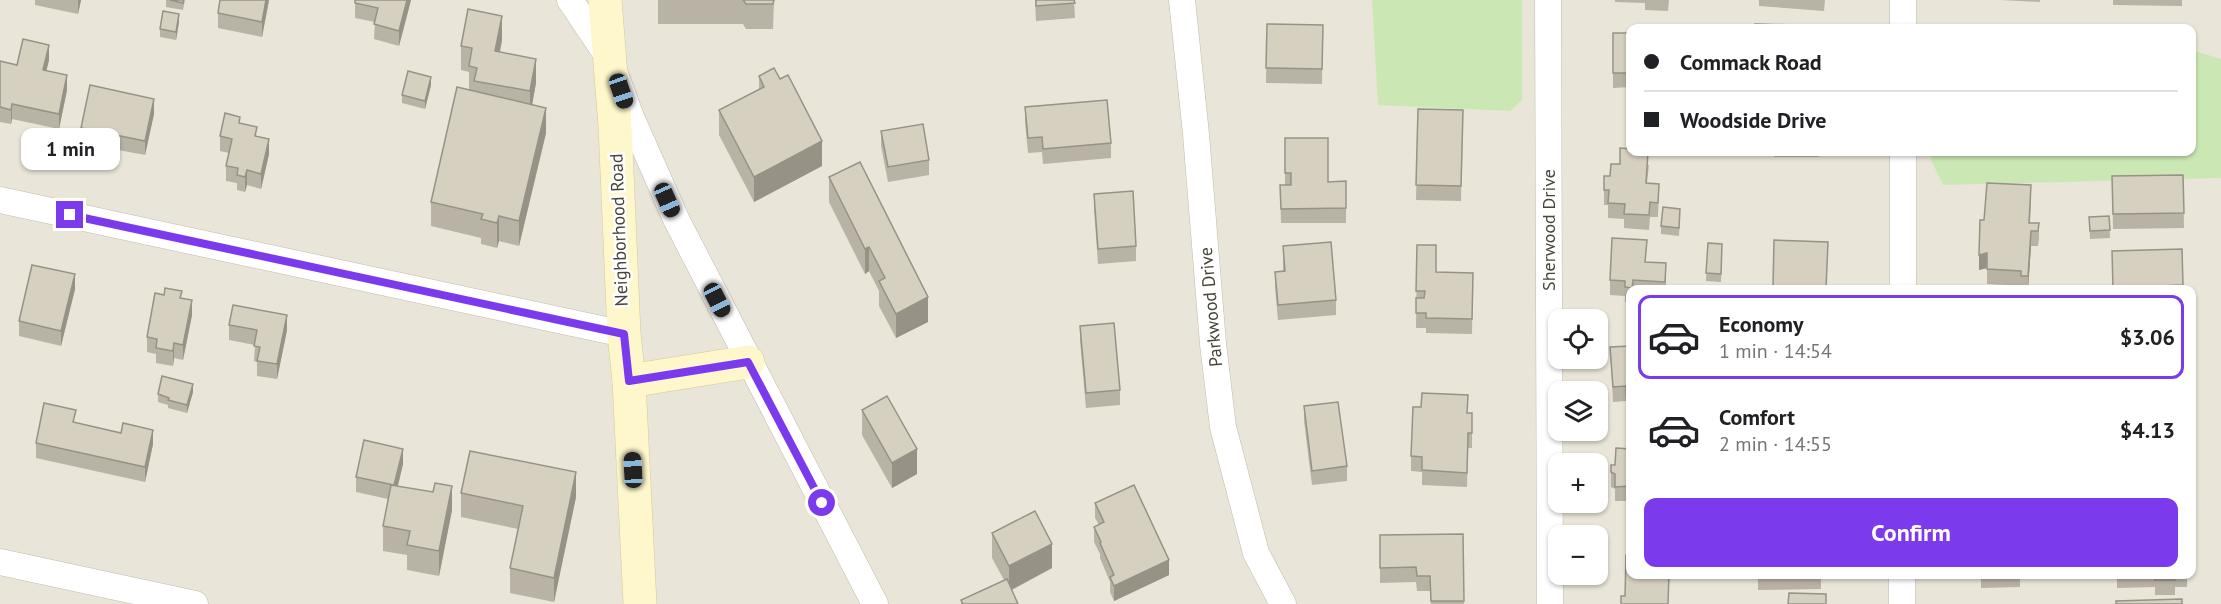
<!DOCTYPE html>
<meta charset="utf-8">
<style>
:root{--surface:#fff;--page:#f6f6f6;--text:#202124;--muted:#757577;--line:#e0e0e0;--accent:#7c3aed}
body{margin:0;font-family:"PT Sans",sans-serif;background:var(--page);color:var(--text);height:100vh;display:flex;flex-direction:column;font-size:22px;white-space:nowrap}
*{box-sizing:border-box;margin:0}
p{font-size:20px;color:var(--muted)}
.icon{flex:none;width:33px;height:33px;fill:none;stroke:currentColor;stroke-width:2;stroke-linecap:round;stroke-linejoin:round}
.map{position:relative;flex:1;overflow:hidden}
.drawer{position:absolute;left:1626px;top:285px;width:570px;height:294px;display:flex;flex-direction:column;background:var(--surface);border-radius:12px;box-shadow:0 2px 4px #0004}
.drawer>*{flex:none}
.banner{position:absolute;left:1626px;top:24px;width:570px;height:132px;border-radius:12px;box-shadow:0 2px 4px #0004;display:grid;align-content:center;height:132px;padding:0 18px;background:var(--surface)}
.controls{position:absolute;left:1548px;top:309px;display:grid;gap:12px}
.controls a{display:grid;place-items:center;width:60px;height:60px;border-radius:12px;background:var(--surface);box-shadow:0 2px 4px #0004;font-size:30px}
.end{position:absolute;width:27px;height:27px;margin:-14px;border:8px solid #7c3aed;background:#fff;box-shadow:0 0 0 3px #fff}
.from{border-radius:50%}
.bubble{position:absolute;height:42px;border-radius:12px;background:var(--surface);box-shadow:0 2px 4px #0004;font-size:20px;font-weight:700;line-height:42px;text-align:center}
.car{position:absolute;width:18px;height:36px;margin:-18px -9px;border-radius:8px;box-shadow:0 0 4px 2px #0007;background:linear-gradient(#222 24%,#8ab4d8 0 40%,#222 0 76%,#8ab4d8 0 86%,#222 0)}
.banner b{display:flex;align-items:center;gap:21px;height:57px;font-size:22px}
.banner b+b{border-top:2px solid var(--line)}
.banner i{width:15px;height:15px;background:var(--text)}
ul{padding:10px 0 0;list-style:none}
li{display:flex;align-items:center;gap:18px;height:84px;margin:0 12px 9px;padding:0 6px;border:3px solid transparent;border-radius:12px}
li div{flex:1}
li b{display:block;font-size:22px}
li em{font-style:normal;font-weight:700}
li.selected{border-color:var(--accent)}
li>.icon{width:54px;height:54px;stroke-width:1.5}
.action{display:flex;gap:12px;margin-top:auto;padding:12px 18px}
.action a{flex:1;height:69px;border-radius:12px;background:var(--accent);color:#fff;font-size:24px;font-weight:700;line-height:69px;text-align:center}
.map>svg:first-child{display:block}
.residential{fill:#e9e5d8;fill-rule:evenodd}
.green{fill:#cbe8b4}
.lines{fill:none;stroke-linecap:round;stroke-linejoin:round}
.street-casing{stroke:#c0bcad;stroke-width:27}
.secondary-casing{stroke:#d4ca9a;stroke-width:34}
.street{stroke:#fff;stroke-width:26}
.secondary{stroke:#fef7cb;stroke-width:33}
.wall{fill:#b8b3a5}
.shaded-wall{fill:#969286}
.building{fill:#d6d0c0;stroke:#969286;stroke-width:1.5}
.route{stroke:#7c3aed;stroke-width:8}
.labels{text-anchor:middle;stroke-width:5;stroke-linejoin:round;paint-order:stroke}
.street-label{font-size:18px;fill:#494438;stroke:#fff}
</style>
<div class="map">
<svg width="2221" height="604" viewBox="0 0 2221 604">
<rect width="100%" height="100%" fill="#f5f3ea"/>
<path class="residential" d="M0 0H2221V604H0ZM1630 28H2192V152H1630ZM1630 290H2192V574H1630ZM1558 320H1598V358H1558ZM1558 392H1598V430H1558ZM1558 464H1598V502H1558ZM1558 536H1598V574H1558Z"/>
<g class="green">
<polygon points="1372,0 1522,0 1522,100 1510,111 1378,105"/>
<polygon points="2192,50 2221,59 2221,178 1943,185 1931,160 1931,152 2192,152"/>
</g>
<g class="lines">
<g class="street-casing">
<g id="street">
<polyline points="570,0 609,58 631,117 676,219 875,604"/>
<polyline points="1182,0 1196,134 1213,344 1223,427 1256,553 1283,604"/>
<polyline points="1548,0 1550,604"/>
<polyline points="1903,28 1903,0"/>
<polyline points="0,200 624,334"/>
<polyline points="1903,290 1903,152"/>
<polyline points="0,562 195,604"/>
<polyline points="1902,604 1902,574"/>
</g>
</g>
<g class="secondary-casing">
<g id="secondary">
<polyline points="605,0 615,126 624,334 629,381 640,604"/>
<polyline points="629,381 748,362"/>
</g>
</g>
<use href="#street" class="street"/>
<use href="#secondary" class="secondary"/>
</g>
<g class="wall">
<polygon points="35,0 81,0 78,14 35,5"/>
<polygon points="166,0 185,0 183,10 166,7"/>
<polygon points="220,0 269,0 262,37 218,28 218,13"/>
<polygon points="411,0 399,46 374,39 375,22 355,18 355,3"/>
<polygon points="658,0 774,0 773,29 746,29 743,24 658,24"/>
<polygon points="1035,0 1074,0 1075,18 1036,21"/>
<polygon points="1615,0 1669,0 1668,11 1645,10 1645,3 1615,2"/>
<polygon points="1759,0 1825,0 1824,11 1759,6"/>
<polygon points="2000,0 2040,0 2040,2"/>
<polygon points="2113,0 2182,0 2182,6 2113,5"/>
<polygon points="179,22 176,40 160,37 160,29"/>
<polygon points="1267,24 1323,25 1322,84 1266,83"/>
<polygon points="1613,33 1630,33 1630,87 1613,88"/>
<polygon points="502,40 500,52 536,83 532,105 546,133 519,246 499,241 497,248 481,244 481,238 431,226 431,202 469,90 469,72 461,70 461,46"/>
<polygon points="49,60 46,71 67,90 59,129 12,119 11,124 0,122 0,61 17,65"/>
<polygon points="759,76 822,166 754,202 719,135 719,110 759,89"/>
<polygon points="431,85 425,109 402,103 402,95"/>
<polygon points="1025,107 1111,143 1111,158 1043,164 1042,152 1028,153 1025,122"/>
<polygon points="1418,109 1463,110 1461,201 1416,200"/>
<polygon points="154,114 145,155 81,143 81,128"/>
<polygon points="240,124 257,137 269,154 261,189 247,185 245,192 237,190 237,183 226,181 226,166 229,153 220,151 220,136"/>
<polygon points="881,131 929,160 929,175 888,182 881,146"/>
<polygon points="1285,138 1328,182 1346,181 1346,223 1281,223 1280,185 1285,185"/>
<polygon points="1774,152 1820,152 1819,157 1774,157"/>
<polygon points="1649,165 1647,183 1659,184 1658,217 1650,217 1649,230 1624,228 1624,219 1608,218 1608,205 1604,205 1604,176 1610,176"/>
<polygon points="2183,175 2184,228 2113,229 2112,176"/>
<polygon points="829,177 928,322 896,338 879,306 879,291 869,271 865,274 829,202"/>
<polygon points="1094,194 1136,246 1136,261 1098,264 1094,209"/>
<polygon points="2031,200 2030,223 2039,223 2039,238 2038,246 2031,246 2028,290 2021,290 2021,286 1987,284 1987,268 1979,270 1984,220"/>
<polygon points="2109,216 2110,238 2090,239 2089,217"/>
<polygon points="1680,217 1679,236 1661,234 1661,226"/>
<polygon points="1774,240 1827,290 1773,290"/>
<polygon points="1708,243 1722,251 1721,282 1706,281"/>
<polygon points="1417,245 1436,272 1473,273 1472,334 1426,333 1426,328 1416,328"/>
<polygon points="1283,246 1336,300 1336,315 1278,320 1275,287 1275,272 1283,271"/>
<polygon points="2182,249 2183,290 2113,290 2112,251"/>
<polygon points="1646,262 1666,263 1666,290 1630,290 1630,302 1625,302 1625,296 1610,295 1610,280"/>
<polygon points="75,289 61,346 19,336 19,321"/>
<polygon points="182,299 192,315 183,360 174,358 173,366 156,363 156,354 147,352 147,337"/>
<polygon points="229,325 287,330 277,379 257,376 257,362 254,361 255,345 229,340"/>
<polygon points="1080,326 1120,390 1120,405 1086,408 1080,341"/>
<polygon points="1630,346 1630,419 1627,420 1626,401 1613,402 1610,347"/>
<polygon points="193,392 187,413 168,408 168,405 158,402 158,394"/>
<polygon points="1304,406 1347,466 1347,481 1312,485 1304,421"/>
<polygon points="862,410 917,474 892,488 862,435"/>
<polygon points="1468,413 1472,428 1472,448 1468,448 1467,487 1422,485 1422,472 1411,471 1411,456"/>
<polygon points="76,423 121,433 153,444 145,482 36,458 36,443"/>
<polygon points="1630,449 1630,501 1615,501 1615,489 1611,487 1611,465 1615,465"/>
<polygon points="403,464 398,486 452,510 439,576 407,570 407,555 383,551 383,526 388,499 356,492 356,477"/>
<polygon points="461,493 576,497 554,602 510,593 510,568 518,529 461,517"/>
<polygon points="1095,503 1169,575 1114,601 1110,592 1110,582 1100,558 1100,554 1094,542 1094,527 1099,525 1095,518"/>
<polygon points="992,533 1052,568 1012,590 1018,604 961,604 961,600 1004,580 992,558"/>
<polygon points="1463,534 1464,604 1431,604 1430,591 1417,591 1416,582 1380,583 1380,535"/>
<polygon points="1758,574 1821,574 1821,589 1758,590"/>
<polygon points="1981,574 2020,574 2020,587 1981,588"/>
<polygon points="2117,574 2187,574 2187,587 2175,587 2175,595 2155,595 2155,587 2117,588"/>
</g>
<g class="shaded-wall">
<polygon points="78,0 81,0 78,14"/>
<polygon points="266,0 269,0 262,37 262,22"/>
<polygon points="407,0 411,0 399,46 399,31"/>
<polygon points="179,14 179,22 176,40 176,32"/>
<polygon points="502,16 502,40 495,76 495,51"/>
<polygon points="49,45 49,60 43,85 43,70"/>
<polygon points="536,59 536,83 530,116 530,91"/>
<polygon points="67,75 67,90 59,129 59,114"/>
<polygon points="431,77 431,85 425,109 425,101"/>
<polygon points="154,99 154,114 145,155 145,141"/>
<polygon points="12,104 12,119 11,124 11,110"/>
<polygon points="546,108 546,133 519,246 519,221"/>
<polygon points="269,139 269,154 261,189 261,174"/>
<polygon points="822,141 822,166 754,202 754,177"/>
<polygon points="247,170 247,185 245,192 245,177"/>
<polygon points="499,216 499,241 497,248 497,223"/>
<polygon points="2031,231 2031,246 2028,290 2028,276"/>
<polygon points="869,247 869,271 865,274 865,249"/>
<polygon points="1987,253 1987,268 1979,270 1979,255"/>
<polygon points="75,274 75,289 61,346 61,331"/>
<polygon points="928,297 928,322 896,338 896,314"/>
<polygon points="192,300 192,315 183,360 183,345"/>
<polygon points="287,315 287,330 277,379 277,364"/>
<polygon points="174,343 174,358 173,366 173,351"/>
<polygon points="193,384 193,392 187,413 187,405"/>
<polygon points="153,430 153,444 145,482 145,467"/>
<polygon points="403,449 403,464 394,501 394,486"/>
<polygon points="917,449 917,474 892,488 892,463"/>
<polygon points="576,472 576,497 554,602 554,578"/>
<polygon points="452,486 452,510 439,576 439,551"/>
<polygon points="1052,544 1052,568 1009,591 1009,566"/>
<polygon points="1169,560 1169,575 1114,601 1114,586"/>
</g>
<g class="building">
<polygon points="170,0 183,0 183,3"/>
<polygon points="220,0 266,0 262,22 218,13"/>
<polygon points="355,0 407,0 399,31 374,24 378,8 355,3"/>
<polygon points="743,0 774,0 773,4 746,4"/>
<polygon points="1036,0 1074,0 1075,3 1036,6"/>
<polygon points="468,9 502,16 495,51 536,59 530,91 474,81 477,68 469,66 472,48 461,46"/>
<polygon points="163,11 179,14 176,32 160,29"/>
<polygon points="1267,24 1323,25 1322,69 1266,68"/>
<polygon points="1755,24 1829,26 1829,28 1755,28"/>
<rect x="1654" y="25" width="33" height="3"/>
<rect x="1613" y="33" width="17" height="40"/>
<polygon points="23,39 49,45 43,70 67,75 59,114 12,104 11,110 0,107 0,61 17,65"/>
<polygon points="774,68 780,79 788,75 822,141 754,177 719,110 764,87 759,76"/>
<polygon points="408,71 431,77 425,101 402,95"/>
<polygon points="90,85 154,99 145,141 81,128"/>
<polygon points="457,87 546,108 519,221 499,216 497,223 481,219 483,214 431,202"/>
<polygon points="1107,100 1111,143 1043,149 1042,137 1028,138 1025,107"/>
<polygon points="1418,109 1463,110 1461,186 1416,185"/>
<polygon points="225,113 240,117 239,123 257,127 255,136 269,139 261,174 247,170 245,177 237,175 238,168 226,166 232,139 220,136"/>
<polygon points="923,124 929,160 888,167 881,131"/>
<polygon points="1285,138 1328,138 1328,182 1346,181 1346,208 1281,209 1280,185 1291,185 1291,173 1285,173"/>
<polygon points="1620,148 1630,149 1630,152 1648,152 1646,183 1659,184 1658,203 1650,202 1649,215 1624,214 1625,204 1608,203 1609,190 1604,190 1604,176 1610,176 1611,164 1620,164"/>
<polygon points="860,162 928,297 896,314 879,281 885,278 869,247 865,249 829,177"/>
<polygon points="2183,175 2184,213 2113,214 2112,176"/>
<polygon points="1987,183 2031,185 2029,223 2039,223 2038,231 2031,231 2028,276 2021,276 2021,271 1987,269 1987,253 1979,255 1980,220 1984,220"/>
<polygon points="1133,191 1136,246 1098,249 1094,194"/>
<polygon points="1663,207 1680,209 1679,228 1661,226"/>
<polygon points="2109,216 2110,230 2090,231 2089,217"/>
<polygon points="1612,238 1647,240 1645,262 1666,263 1665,282 1633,280 1632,288 1625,287 1625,281 1610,280"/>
<polygon points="1774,240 1828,242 1826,289 1773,287"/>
<polygon points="1331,242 1336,300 1278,305 1275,272 1285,271 1283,246"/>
<polygon points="1708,243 1722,244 1721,274 1706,273"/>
<polygon points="1417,245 1436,245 1436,272 1473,273 1472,319 1426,318 1426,313 1416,313 1416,298 1424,298 1425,291 1416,291"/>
<polygon points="2182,249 2183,285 2113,288 2112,251"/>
<polygon points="32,265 75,274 61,331 19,321"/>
<polygon points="165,288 182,291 180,298 192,300 183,345 174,343 173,351 156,348 157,339 147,337 155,293 164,295"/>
<polygon points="233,305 287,315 277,364 257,361 260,347 254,346 257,330 229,325"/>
<polygon points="1114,323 1120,390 1086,393 1080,326"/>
<polygon points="1630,346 1630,404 1627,405 1626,386 1613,387 1610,347"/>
<polygon points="162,376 193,384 187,405 168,400 169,398 158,394"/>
<polygon points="1422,393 1468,395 1467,413 1472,413 1472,433 1468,433 1467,473 1422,470 1422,457 1411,456 1413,407 1421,407"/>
<polygon points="887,396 917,449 892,463 862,410"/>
<polygon points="1338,402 1347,466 1312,471 1304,406"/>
<polygon points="44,403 76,410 73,422 121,433 123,423 153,430 145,467 36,443"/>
<polygon points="364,440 403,449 394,485 356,477"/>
<polygon points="1616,448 1630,449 1630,486 1615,487 1615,474 1611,472 1611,465 1615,465"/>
<polygon points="470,451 576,472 554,578 510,568 523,506 461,493"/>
<polygon points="435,483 452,486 439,551 407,545 410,531 383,526 391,485 433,492"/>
<polygon points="1134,485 1169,560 1114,586 1110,577 1114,575 1100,543 1101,542 1094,527 1104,522 1095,503"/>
<polygon points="1035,511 1052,544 1009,566 992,533"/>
<polygon points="1463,534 1464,601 1431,601 1430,576 1417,576 1416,567 1380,568 1380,535"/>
<polygon points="1626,555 1630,555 1630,574 1669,574 1668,604 1621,604 1621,596 1625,596"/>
<rect x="2155" y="574" width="20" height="6"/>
<polygon points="1007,579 1018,604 963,604 961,600"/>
<polygon points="1789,593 1826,594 1826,604 1788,604"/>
<polygon points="2182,599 2182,604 2116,604 2116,601"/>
</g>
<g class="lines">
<polyline class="route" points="70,215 624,334 629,381 748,362 822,503"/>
</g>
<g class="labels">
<g class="street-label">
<text transform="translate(619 230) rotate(-92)" y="6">Neighborhood Road</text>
<text transform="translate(1549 230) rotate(-90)" y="6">Sherwood Drive</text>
<text transform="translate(1211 307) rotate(-95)" y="6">Parkwood Drive</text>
</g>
</g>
</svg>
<div class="controls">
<a><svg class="icon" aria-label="locate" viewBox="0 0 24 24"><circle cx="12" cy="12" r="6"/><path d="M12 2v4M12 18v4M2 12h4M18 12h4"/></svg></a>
<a><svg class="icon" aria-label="layers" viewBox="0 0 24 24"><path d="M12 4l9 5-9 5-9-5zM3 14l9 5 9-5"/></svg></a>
<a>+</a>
<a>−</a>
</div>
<i class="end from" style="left:822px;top:503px"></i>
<i class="end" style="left:70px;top:215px"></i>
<div class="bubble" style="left:21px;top:128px;width:99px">1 min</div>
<i class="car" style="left:621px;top:91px;rotate:161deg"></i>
<i class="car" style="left:667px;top:200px;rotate:156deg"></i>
<i class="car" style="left:717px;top:300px;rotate:153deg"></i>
<i class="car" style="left:633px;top:470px;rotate:357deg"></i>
<div class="banner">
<b><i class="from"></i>Commack Road</b>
<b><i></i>Woodside Drive</b>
</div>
<section class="drawer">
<ul>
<li class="selected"><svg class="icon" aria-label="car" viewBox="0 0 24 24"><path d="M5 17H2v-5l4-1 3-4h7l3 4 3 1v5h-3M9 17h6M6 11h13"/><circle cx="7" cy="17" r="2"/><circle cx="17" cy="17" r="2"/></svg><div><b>Economy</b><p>1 min · 14:54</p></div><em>$3.06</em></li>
<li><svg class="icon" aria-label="car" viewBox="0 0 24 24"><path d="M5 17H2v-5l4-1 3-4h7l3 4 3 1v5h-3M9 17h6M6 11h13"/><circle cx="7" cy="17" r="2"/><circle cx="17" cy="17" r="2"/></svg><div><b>Comfort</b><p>2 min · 14:55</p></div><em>$4.13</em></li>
</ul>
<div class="action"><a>Confirm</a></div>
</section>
</div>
